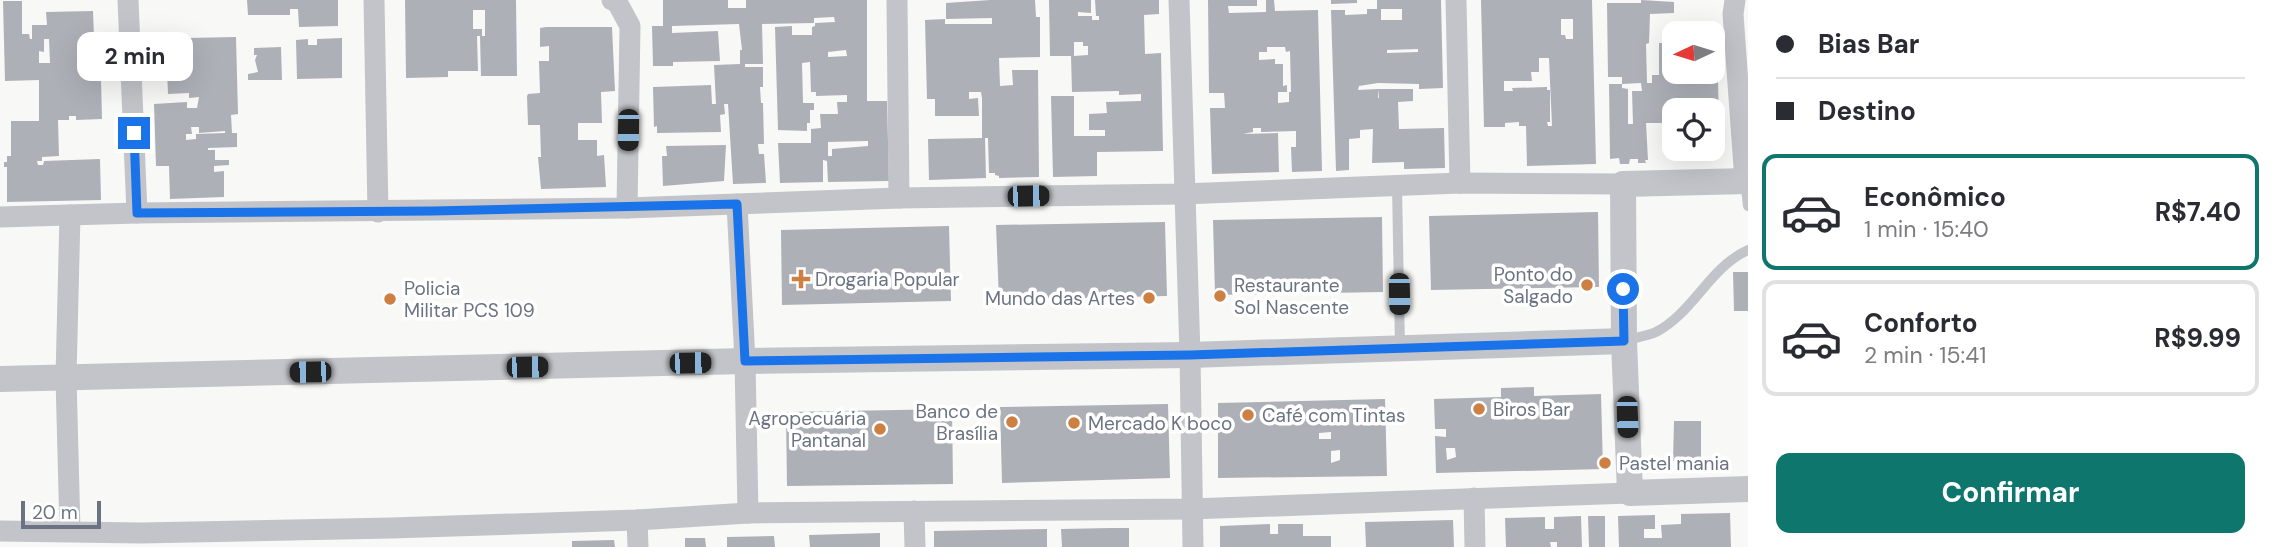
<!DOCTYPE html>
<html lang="pt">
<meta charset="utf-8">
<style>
:root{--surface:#fff;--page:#f7f7f7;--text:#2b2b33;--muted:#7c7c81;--line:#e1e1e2;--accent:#0f766e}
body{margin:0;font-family:"DM Sans",sans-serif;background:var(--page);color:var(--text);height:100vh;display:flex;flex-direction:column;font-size:26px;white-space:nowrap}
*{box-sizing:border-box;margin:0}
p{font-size:23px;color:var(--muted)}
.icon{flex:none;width:38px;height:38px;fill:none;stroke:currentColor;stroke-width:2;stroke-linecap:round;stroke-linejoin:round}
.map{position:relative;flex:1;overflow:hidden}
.drawer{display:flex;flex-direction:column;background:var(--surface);width:525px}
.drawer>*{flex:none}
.top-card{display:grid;align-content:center;height:154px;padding:0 28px;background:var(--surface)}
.needle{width:46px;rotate:266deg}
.controls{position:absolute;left:1662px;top:21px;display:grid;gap:14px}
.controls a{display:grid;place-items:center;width:63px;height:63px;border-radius:14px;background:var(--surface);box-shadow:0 7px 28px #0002;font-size:35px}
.scale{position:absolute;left:21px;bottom:18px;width:80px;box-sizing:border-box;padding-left:7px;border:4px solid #6b7383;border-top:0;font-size:19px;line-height:24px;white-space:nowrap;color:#6b7383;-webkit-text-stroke:5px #fff;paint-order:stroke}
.end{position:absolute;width:32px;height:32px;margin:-16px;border:9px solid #1a73e8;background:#fff;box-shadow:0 0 0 4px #fff}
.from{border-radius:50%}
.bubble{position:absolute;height:49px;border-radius:14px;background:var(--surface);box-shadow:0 7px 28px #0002;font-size:23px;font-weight:700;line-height:49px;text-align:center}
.car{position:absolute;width:21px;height:42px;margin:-21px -10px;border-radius:9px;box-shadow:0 0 5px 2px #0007;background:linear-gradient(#222 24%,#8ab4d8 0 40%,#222 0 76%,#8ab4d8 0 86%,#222 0)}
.top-card b{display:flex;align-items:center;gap:24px;height:66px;font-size:26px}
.top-card b+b{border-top:2px solid var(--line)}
.top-card i{width:18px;height:18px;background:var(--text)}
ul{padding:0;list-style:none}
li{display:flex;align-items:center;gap:21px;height:116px;margin:0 14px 10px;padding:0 14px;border:4px solid var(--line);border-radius:14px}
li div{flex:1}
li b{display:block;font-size:26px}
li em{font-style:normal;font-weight:700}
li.selected{border-color:var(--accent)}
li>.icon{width:63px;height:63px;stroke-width:1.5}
.action{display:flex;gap:14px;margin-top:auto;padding:14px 28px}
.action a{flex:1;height:80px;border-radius:14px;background:var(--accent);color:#fff;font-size:28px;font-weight:700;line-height:80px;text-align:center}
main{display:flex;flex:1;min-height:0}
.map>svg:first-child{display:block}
.building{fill:#adb0b7;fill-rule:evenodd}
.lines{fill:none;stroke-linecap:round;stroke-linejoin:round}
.service{stroke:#c2c4c9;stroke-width:10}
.minor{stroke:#c2c4c9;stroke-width:21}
.tertiary{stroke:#c2c4c9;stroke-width:26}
.route{stroke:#1a73e8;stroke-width:9}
.poi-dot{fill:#cd8041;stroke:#fff;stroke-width:2.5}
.labels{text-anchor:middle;stroke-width:7;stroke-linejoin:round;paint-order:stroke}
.poi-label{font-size:19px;fill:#6b7383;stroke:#fff;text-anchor:start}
</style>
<main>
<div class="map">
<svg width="1748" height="547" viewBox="0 0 1748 547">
<rect width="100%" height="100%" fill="#f8f8f6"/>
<g class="building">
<polygon points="247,0 338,0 338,26 299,27 298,9 290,9 290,15 248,15"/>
<path d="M405 0H516L517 76H481L480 36H477L478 71H448V77L406 78ZM473 10H485V36H482V29H473Z"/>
<path d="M663 0H728V8H746V0H867V101H887L889 181 828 182 827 161 823 160V182L780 183 778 143H811V129L821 128 820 114H838L837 102H847V95L816 96V92H811L810 62 802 63 803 103H814V110H810V123H807V131L778 130 775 27 792 26V35H812V27L815 26V23L835 22 834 17 814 18V23L762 24 763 64H745V67H763V87H760L761 103H763L764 144H758L759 154H764L766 183 733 184 728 104H724L725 114 720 115 721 132 657 133V126L654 127 653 87 711 85 712 104H716L714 65 740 64V50H742L739 24 672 26V33L718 31 720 61 673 62V66H653L652 26H663ZM846 50 847 56 828 57V52ZM868 141V146L832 149V156H828V142Z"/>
<polygon points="990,0 1035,0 1036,17 1040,17 1040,57 999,58 1000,86 1013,85 1012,70 1038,70 1039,177 999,178 999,176 995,175 995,173 989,173 988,138 985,138 986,178 929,180 928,139 982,138 982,98 981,92 969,92 969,99 978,98 979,116 935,116 935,99 927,99 925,20 945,19 945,24 992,24 992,18 946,19 946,3"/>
<path d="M1049 0H1091V13L1078 12V16H1092V20H1099V16H1096L1095 0H1159V14L1144 15 1145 54 1161 53 1163 151 1097 152V176L1053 177 1051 96H1074V136H1105V130H1089V114L1107 113 1106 102 1141 101V94L1119 95V91L1072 92 1071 56H1050ZM1074 42H1083V46H1088V55L1074 56Z"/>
<path d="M1208 0H1257V6H1228L1229 13 1266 12V0H1274L1275 11 1318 10 1322 171 1292 172 1291 147H1296V131L1261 132V128H1253V132L1243 134 1278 133 1279 172 1212 174 1210 108H1225L1224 93H1209ZM1267 47H1285L1286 52 1290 51 1291 92H1289V102L1278 103V92H1287V85L1283 86V64H1275V59L1259 60V52H1267Z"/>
<polygon points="1331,0 1357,0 1357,3 1331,4"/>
<path d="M1377 0H1441L1443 88 1419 89V84L1378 83 1359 86 1358 90 1378 89V98H1379L1378 89H1413V101L1398 102 1399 129 1444 128 1445 168 1404 169V162L1372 163 1373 129 1360 130V138L1349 139V170L1336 171 1331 10H1345V15L1367 14V9H1377ZM1381 9H1402V20H1381ZM1418 49V52L1387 53V50Z"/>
<path d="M1481 0H1592L1596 164 1527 166 1526 126H1519V122L1505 123V127H1484ZM1561 19H1573V39H1566L1565 35H1561ZM1539 58H1549L1552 126H1548L1547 122H1550V90H1547V87L1512 88 1513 91H1504V81H1532L1531 72H1539Z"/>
<path d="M1641 0 1674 2V13L1650 14 1649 43 1646 44 1647 83H1652V75H1659V43H1675V72H1713V42H1717L1719 121 1713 122V110H1675V123H1646L1648 160H1645L1646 163H1638V159H1630L1629 164H1620L1619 158 1610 159 1609 84H1622V77H1608L1607 3H1641ZM1641 83 1642 91H1632L1633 124H1628V89L1622 88V84Z"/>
<path d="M3 1H22V34H29L30 39H32V25H47L46 12 93 11 94 38H114L115 79H101L102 119 76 120V116H69V120H58L59 156 42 157V161H37L38 165H43L44 161 100 159 101 200 7 202V167H4V162H7V156H11V121H39V80L5 81ZM44 39H49L50 63H39V51L44 52Z"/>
<polygon points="546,27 612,27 615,91 601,92 602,123 578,123 578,140 597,140 597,156 604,155 606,187 541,189 538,157 541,157 540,125 528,125 527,96 528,94 540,93 539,61 549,61 549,46 540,47 540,28"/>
<path d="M236 37 238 114 231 115 232 133H237V147L208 148V150H215V160H229V165L214 166V172L224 171V197L170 199 169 166H156L154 104 187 102V108H197L199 97 189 98V93L168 94 167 70H156V53H168L169 57H187V38ZM191 127H199V133L225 131V133L196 134V139L186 140V134H192Z"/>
<polygon points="342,38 342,78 297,79 296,40 308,39 308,45 317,45 317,39"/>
<polygon points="281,47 282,80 248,80 248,74 258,72 255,60 257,55 254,55 254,48"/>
<polygon points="726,145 724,181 663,186 662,156 667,156 666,146"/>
<polygon points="1598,212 1599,287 1431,290 1429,216"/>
<polygon points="1382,217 1383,292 1215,295 1213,220"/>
<polygon points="1165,222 1167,296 999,300 996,225"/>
<polygon points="949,226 951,301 782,305 781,230"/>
<polygon points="1733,272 1748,272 1748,311 1734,311"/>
<path d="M1534 387V396L1601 394 1603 469 1436 473 1435 436 1446 437V429H1435L1434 399 1501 397V388ZM1446 448H1455L1456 457 1447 460Z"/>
<path d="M1385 399 1387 476 1218 478V403ZM1331 432V439H1319V433ZM1340 450V460L1331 463V451Z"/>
<polygon points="1168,404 1170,478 1002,483 1000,407"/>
<polygon points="952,409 953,484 787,486 786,412"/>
<polygon points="1674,421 1701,421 1701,462 1673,461"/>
<polygon points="1730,513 1731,547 1619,547 1618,516 1655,515 1655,529 1644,529 1644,538 1662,538 1661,525 1681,524 1681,514"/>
<polygon points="1581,516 1582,547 1557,547 1557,542 1550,542 1551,547 1506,547 1505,518 1545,517 1545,529 1554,529 1554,517"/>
<polygon points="1588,516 1605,516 1605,547 1589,547"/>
<polygon points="1453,520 1454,547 1366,547 1365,522"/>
<polygon points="1270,524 1270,534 1278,534 1278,524 1303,524 1303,536 1331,536 1331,547 1220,547 1220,526"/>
<polygon points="1111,528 1129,528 1129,547 1062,547 1061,529"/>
<polygon points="1047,529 1047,547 934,547 934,531"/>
<polygon points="880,533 880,547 810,547 809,535"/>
<polygon points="774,536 775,547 727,547 727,537"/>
<polygon points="685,538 705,538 706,547 685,547"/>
<polygon points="614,540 615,547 572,547 572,541"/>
</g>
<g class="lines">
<g class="service">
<polyline points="1745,181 1748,206"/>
<polyline points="1397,186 1400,348"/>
<path d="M1624 341C1634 338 1647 336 1656 332 1693 313 1710 267 1748 250"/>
</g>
<g class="minor">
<polyline points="128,0 137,213"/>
<polyline points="374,0 378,212"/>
<polyline points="612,0 617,2 630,26 627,208"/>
<polyline points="897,0 899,198"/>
<polyline points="1179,0 1190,355 1193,547"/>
<polyline points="1456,0 1460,183"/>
<polyline points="1735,0 1733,14 1745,181"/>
<polyline points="737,204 745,361 748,513"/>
<polyline points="0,217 137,213 627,208 899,198 1183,194 1460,183 1623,184"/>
<polyline points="1474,498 1475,547"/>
<polyline points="914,511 915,547"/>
<polyline points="637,520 638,547"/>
<polyline points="0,531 141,533 391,528 637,520 748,513 1191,509 1630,493"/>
<polyline points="70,531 66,377 70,215"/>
</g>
<g class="tertiary">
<polyline points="1748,181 1623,184 1624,341 1630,493 1748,489"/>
<polyline points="0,379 745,361 1190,355 1624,341"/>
</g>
</g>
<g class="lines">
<polyline class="route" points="134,133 137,213 433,211 737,204 745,361 1190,355 1624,341 1623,289"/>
</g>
<g class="poi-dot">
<path d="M797.5 268.5h7v7h7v7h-7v7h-7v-7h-7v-7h7z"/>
<circle cx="1587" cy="285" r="7"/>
<circle cx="1220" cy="296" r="7"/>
<circle cx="1149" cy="298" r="7"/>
<circle cx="390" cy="299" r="7"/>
<circle cx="1479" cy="409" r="7"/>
<circle cx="1248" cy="415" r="7"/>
<circle cx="1012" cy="422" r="7"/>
<circle cx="1074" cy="423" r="7"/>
<circle cx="880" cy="429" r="7"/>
<circle cx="1605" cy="463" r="7"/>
</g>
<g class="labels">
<g class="poi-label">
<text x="1573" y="281" text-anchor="end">Ponto do<tspan x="1573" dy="22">Salgado</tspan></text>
<text x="815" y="286">Drogaria Popular</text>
<text x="1234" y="292">Restaurante<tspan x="1234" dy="22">Sol Nascente</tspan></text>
<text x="404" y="295">Policia<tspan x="404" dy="22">Militar PCS 109</tspan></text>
<text x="1135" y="305" text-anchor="end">Mundo das Artes</text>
<text x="1493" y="416">Biros Bar</text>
<text x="998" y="418" text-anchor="end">Banco de<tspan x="998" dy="22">Brasília</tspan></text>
<text x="1262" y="422">Café com Tintas</text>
<text x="866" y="425" text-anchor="end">Agropecuária<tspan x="866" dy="22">Pantanal</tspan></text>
<text x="1088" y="430">Mercado K boco</text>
<text x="1619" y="470">Pastel mania</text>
</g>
</g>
</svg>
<div class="controls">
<a><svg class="needle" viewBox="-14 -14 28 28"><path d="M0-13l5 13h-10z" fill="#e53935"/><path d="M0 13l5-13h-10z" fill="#7c7c81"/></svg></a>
<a><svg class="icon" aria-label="locate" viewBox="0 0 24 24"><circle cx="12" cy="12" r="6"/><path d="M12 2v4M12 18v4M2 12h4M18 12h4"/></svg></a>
</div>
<div class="scale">20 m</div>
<i class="end from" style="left:1623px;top:289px"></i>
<i class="end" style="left:134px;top:133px"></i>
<div class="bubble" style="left:77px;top:32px;width:116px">2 min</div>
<i class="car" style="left:628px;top:130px;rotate:181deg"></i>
<i class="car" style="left:1028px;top:196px;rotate:89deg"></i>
<i class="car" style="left:1399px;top:294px;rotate:179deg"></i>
<i class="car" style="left:690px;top:363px;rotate:89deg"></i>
<i class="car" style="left:527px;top:367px;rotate:89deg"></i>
<i class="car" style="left:310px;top:372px;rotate:269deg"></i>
<i class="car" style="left:1627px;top:417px;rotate:178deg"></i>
</div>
<section class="drawer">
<div class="top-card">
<b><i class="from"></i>Bias Bar</b>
<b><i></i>Destino</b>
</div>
<ul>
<li class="selected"><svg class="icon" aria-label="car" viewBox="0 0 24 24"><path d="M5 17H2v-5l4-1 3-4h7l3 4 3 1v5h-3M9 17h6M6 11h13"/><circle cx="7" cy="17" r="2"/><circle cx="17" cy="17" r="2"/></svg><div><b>Econômico</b><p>1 min · 15:40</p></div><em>R$7.40</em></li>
<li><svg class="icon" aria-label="car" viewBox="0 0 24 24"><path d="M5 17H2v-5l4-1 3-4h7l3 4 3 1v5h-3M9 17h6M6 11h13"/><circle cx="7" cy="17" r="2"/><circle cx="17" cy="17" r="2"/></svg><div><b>Conforto</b><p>2 min · 15:41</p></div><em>R$9.99</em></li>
</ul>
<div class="action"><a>Confirmar</a></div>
</section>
</main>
